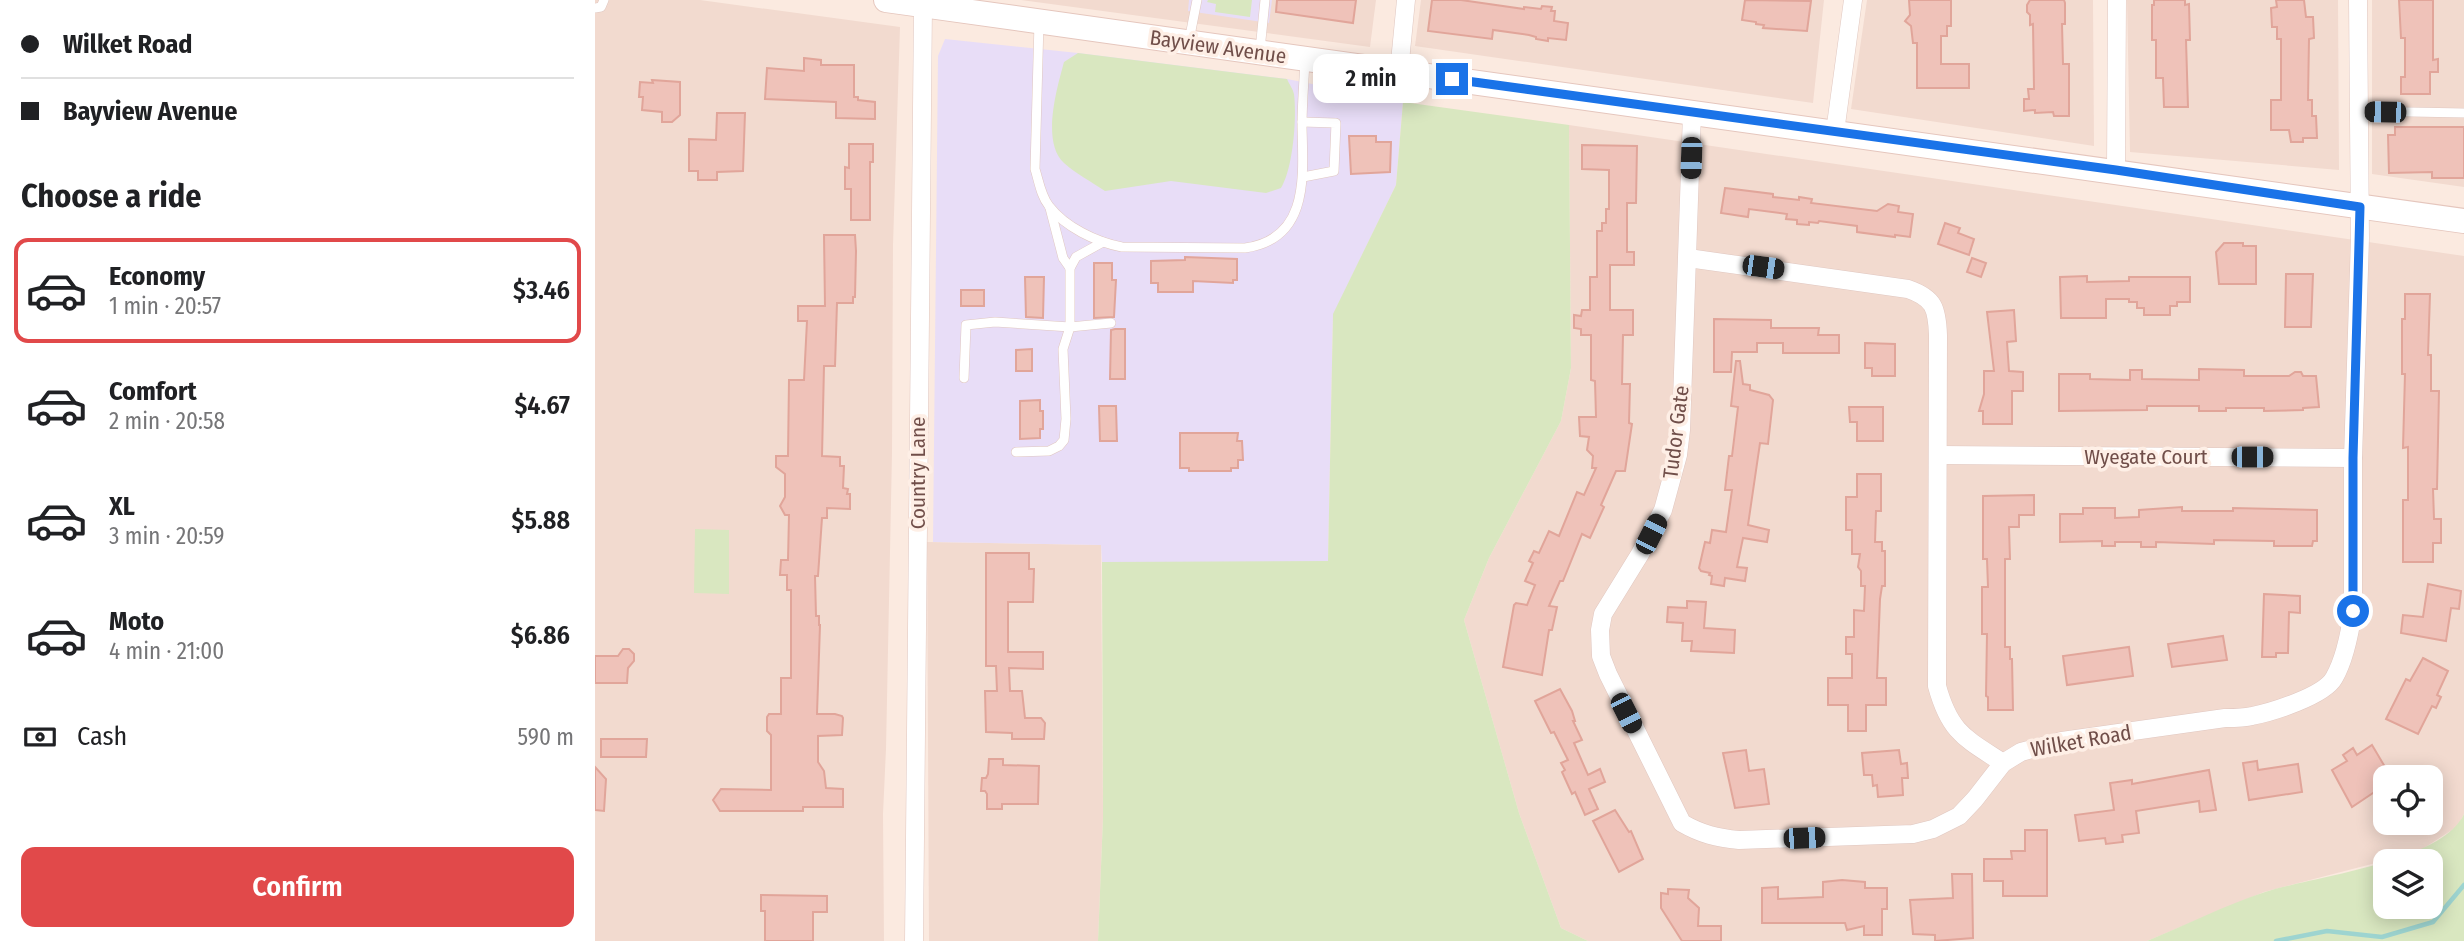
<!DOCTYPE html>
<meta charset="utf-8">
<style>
:root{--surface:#fff;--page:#f6f6f6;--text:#202124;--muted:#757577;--line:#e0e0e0;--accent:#e1494a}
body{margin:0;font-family:"Fira Sans Condensed",sans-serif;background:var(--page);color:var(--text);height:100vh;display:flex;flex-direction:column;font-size:26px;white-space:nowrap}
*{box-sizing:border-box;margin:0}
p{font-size:23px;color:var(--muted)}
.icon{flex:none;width:38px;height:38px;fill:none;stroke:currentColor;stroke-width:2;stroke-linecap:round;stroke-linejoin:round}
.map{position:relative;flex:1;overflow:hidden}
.drawer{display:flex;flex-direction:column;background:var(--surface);width:595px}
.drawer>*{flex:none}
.top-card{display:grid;align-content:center;height:154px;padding:0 21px;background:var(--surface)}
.tools{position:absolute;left:1778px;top:765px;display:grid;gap:14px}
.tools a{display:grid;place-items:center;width:70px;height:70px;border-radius:14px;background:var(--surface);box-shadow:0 4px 18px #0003;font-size:35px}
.end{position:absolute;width:32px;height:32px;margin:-16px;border:9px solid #1a73e8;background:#fff;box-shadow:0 0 0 4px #fff}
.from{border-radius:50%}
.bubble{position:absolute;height:49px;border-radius:14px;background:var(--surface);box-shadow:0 4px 18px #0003;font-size:23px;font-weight:600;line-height:49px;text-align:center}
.car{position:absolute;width:21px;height:42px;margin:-21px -10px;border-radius:9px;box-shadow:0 0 5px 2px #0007;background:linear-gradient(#222 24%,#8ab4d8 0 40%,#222 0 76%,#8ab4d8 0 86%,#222 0)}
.top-card b{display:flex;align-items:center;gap:24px;height:66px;font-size:26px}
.top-card b+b{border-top:2px solid var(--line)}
.top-card i{width:18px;height:18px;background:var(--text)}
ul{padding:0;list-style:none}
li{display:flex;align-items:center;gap:21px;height:105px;margin:0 14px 10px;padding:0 7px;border:4px solid transparent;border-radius:14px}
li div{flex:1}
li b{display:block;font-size:26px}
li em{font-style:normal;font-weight:600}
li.current{border-color:var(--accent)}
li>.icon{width:63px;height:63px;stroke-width:1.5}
h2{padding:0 21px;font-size:32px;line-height:84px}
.pay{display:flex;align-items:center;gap:18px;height:77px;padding:0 21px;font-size:26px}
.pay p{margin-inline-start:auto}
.cta{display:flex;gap:14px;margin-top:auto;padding:14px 21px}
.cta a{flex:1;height:80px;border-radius:14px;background:var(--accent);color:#fff;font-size:28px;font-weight:600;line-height:80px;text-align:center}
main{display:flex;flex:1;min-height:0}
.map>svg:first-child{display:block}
.residential{fill:#f2dacf;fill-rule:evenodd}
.education{fill:#e8ddf7}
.green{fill:#d9e7c0;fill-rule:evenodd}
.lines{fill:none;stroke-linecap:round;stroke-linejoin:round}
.stream{stroke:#9dd4d0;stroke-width:4.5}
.building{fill:#efc2b9;stroke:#e1a59a;stroke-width:2}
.lane-casing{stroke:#e0c7c0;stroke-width:10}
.street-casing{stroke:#e0c7c0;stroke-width:19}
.secondary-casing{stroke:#e5c6bd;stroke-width:26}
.lane{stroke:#fff;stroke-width:9}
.street{stroke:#fff;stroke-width:18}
.secondary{stroke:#fff;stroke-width:24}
.route{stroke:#1a73e8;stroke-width:9}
.labels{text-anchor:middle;stroke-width:7;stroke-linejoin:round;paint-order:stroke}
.street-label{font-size:21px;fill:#704e49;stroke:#feefe6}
</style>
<main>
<section class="drawer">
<div class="top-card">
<b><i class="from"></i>Wilket Road</b>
<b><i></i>Bayview Avenue</b>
</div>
<h2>Choose a ride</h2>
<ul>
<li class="current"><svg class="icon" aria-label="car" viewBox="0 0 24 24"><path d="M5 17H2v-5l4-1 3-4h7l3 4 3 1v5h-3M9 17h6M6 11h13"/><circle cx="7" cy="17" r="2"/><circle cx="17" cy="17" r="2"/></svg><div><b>Economy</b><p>1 min · 20:57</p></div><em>$3.46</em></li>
<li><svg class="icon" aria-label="car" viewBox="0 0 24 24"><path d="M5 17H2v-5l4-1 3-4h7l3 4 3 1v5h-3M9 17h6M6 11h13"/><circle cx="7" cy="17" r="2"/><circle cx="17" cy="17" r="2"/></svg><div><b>Comfort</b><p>2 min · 20:58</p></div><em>$4.67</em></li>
<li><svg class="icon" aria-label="car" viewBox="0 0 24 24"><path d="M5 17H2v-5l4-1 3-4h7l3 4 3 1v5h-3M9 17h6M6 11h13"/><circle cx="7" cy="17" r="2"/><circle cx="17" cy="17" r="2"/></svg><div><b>XL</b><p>3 min · 20:59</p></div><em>$5.88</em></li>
<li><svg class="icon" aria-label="car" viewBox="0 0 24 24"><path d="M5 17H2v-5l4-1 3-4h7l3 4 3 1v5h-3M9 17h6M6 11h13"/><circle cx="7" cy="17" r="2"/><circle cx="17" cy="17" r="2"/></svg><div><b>Moto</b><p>4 min · 21:00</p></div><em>$6.86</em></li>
</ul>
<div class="pay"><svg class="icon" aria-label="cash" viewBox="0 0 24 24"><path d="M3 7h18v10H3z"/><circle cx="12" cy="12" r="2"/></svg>Cash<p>590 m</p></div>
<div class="cta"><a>Confirm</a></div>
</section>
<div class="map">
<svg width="1869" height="941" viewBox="0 0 1869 941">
<rect width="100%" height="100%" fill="#fbeae0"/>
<g class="residential">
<polygon points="0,0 105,0 305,27 298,245 297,453 291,749 288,814 289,941 0,941"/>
<polygon points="426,0 781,0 775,47"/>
<polygon points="826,0 1229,0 1218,103 820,46"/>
<polygon points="1272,0 1498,0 1499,146 1256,109"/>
<polygon points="1532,0 1743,0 1744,170 1535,152"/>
<polygon points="1777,0 1869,0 1869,187 1777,174"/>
<path d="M974 125 1869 256V814L1863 826 1823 852 1669 892 1552 941H993L966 928 924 813 869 620 894 558 966 421 976 368ZM1790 777H1836V822H1790Z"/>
<polygon points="332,542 506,545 508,817 503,941 334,941"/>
</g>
<g class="education">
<polygon points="594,0 677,0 674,23 593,11"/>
<polygon points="350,39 483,53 692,79 808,102 801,185 738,315 733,562 507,562 506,545 338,542 343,56"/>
</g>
<g class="green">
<polygon points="613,0 657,0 655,17 620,12 621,4 612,2"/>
<path d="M483 53 692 79C694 84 698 89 699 94 702 118 698 168 686 188L671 193 576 181 510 191C497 182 481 174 469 163 446 142 462 88 469 62Z"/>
<polygon points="808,102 974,125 976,368 966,421 894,558 869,620 924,813 966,928 993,941 503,941 508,817 507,562 733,561 738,314 801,185"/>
<polygon points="100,529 134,530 134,594 99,593"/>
<path d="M1869 814V941H1552C1591 925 1630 905 1670 892 1720 876 1847 862 1869 814ZM1790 861H1836V906H1790Z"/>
</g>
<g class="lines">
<polyline class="stream" points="1681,941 1732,931 1787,937 1838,922 1869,885"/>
</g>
<g class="building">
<polygon points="682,0 761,0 758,23 681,12"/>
<polygon points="837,0 866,0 929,9 929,7 946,9 947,6 957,7 956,11 960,11 959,21 973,23 971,40 953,38 953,41 941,39 941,37 934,35 898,30 897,39 833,31"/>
<polygon points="1150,0 1216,1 1212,31 1168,28 1169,25 1161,24 1161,22 1147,20"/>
<polygon points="1314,0 1356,0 1356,26 1352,26 1352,36 1346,36 1346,64 1374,64 1374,88 1322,88 1322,43 1318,43 1316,26 1310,21 1315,15"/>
<polygon points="1435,0 1469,0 1470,3 1470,24 1467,24 1468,64 1474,64 1474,116 1459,116 1458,112 1440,113 1440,110 1429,111 1429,99 1434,99 1433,89 1439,89 1438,24 1435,25 1435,15 1432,12 1432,5"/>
<polygon points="1559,0 1590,0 1590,5 1594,4 1595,40 1591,40 1593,107 1569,107 1568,78 1561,78 1561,40 1557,40 1557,5 1559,5"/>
<polygon points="1681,0 1709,0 1711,17 1718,17 1719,38 1714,39 1713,100 1717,100 1717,116 1721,116 1722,138 1708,138 1708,142 1696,142 1694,130 1676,130 1676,100 1686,100 1686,39 1682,39 1682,27 1677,27 1676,8 1682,7"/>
<polygon points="1804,0 1838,0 1838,60 1843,59 1843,72 1835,72 1835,94 1806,94 1806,77 1810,77 1810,38 1806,38"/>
<polygon points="209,58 226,60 226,65 259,65 259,97 263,97 263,100 280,102 280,119 241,118 241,102 170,99 172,68 209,71"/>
<polygon points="57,80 85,82 85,115 77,122 67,122 67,112 47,110 48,97 44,97 45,82 58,83"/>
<polygon points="122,113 150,113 148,171 122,172 122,180 103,180 103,171 94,171 94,139 121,140"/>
<polygon points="1800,127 1869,127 1869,178 1837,178 1837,172 1794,173 1793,135 1800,135"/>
<polygon points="754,136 781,136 781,142 796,142 795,172 756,174"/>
<polygon points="254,144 278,144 278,162 275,162 275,220 256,220 256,189 250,189 250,167 254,168"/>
<polygon points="987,145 1042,146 1041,203 1032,203 1032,252 1039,252 1039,265 1015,265 1015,310 1038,310 1038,335 1028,335 1027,384 1035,384 1034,423 1037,424 1030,471 1021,471 1006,505 1009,507 995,538 987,534 968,581 965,581 954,606 962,607 957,630 954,630 947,675 908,667 919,605 921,603 932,605 940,585 930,581 938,563 934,561 939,551 944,553 954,531 964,536 982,492 989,495 1001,468 997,468 998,456 992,450 994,437 985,436 984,417 1001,417 1000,381 996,380 996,335 986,335 986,329 979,328 979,315 986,316 987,310 995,310 995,277 1002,277 1002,231 1007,231 1007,223 1011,223 1011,209 1014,209 1014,170 987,169"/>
<polygon points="1130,188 1178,194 1178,197 1204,200 1204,197 1217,199 1216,203 1282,211 1293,204 1304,206 1303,212 1318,214 1315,237 1300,235 1300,237 1262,232 1262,226 1224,221 1223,223 1214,222 1214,225 1202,224 1202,220 1191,219 1192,214 1154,209 1153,217 1126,213"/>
<polygon points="1350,223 1365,228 1363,233 1379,239 1374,255 1343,244"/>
<polygon points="229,235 260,235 261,251 260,297 258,297 258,303 242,303 240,366 229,366 227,456 245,457 245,466 249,466 248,488 253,489 252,494 255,494 255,509 232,508 232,518 227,518 223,576 220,576 221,616 224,616 224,625 225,625 222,714 240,714 247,716 248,718 247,735 223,736 223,762 229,771 231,788 248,789 248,807 208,807 208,811 125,811 118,800 126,789 176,790 176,735 172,731 172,717 174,714 186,714 186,678 196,678 196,590 192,590 192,575 185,575 186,560 193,560 194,515 190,515 185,506 190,497 190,474 181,467 181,456 193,456 194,380 209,380 212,321 203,321 203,306 230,306"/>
<polygon points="1629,243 1648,243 1648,246 1661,246 1661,284 1624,284 1621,252"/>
<polygon points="590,257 642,259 642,280 638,280 638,283 598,281 598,292 563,292 563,283 556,283 556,261 590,260"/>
<polygon points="1377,258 1391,263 1386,277 1372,272"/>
<polygon points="499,263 517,263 517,280 521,280 519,317 499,318"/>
<polygon points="1691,274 1718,274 1716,327 1690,327"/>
<polygon points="1492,276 1492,282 1534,281 1534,277 1595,277 1595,302 1582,302 1582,306 1575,306 1575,315 1549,315 1549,308 1542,308 1542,302 1534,302 1534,299 1511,299 1511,318 1466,318 1465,277"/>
<polygon points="430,277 449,277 448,318 431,317"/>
<rect x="366" y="290" width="23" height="16"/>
<polygon points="1810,294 1835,294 1833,355 1836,355 1836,391 1844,391 1842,489 1838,489 1839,519 1846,519 1846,543 1838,543 1838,562 1808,562 1808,500 1813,500 1813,447 1808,448 1810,374 1807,374 1807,319 1810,319"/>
<polygon points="1419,310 1421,341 1412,342 1414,371 1428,372 1428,391 1417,391 1417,424 1388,424 1388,411 1384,411 1389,394 1389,371 1399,371 1392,312"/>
<polygon points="1119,319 1176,320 1176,328 1224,328 1223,335 1244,335 1244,353 1188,353 1188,343 1162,343 1162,352 1137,352 1136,372 1119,372"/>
<polygon points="520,329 530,329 530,379 515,379 516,330"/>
<polygon points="1270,343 1300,344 1300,376 1277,376 1277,368 1270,368"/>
<polygon points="437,349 437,371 421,371 421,350"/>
<polygon points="1141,361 1145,361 1148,384 1155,385 1155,390 1174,395 1178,400 1173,444 1165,443 1153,525 1174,530 1172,542 1148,538 1142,567 1152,568 1150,581 1130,578 1129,586 1116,584 1117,576 1114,575 1115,573 1106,571 1104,568 1110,542 1115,543 1117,530 1131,532 1137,490 1130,490 1131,481 1134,456 1137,456 1143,407 1136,406"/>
<polygon points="1604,369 1649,370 1649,376 1694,376 1700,372 1706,372 1708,376 1721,376 1724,407 1708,408 1708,410 1669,411 1669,408 1631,408 1631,411 1604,411 1604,406 1552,406 1552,410 1464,411 1464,374 1495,374 1495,379 1535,380 1535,370 1547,370 1547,379 1604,380"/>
<polygon points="445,400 445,411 448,411 448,429 445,429 445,438 425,439 425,401"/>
<polygon points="504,406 521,406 522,441 505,441"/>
<polygon points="1254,407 1288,407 1288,441 1262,441 1262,422 1255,422"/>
<polygon points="585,433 643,433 642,441 647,441 648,460 643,460 643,468 636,468 636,471 594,471 594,468 585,468"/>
<polygon points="1262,474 1286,474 1286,511 1281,511 1280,542 1287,542 1287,551 1290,551 1290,586 1287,586 1285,599 1282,678 1291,678 1291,705 1271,705 1271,731 1253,731 1253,705 1233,705 1233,678 1257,678 1257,654 1251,654 1251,637 1259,637 1259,610 1269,611 1270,586 1266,586 1266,571 1263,567 1265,554 1257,554 1257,530 1251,530 1251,497 1262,497"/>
<polygon points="1439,495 1439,515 1424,515 1424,527 1414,527 1415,559 1410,559 1410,647 1415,647 1415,659 1417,659 1418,710 1393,710 1393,697 1391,696 1392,634 1387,634 1387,587 1393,587 1392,559 1388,559 1388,496"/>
<polygon points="1587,507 1587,511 1638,511 1638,508 1722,510 1722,541 1718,541 1717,546 1679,546 1679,541 1619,540 1619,544 1561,542 1561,547 1546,547 1546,542 1520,542 1520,546 1507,546 1507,541 1465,542 1465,514 1488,514 1488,508 1520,508 1520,518 1544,517 1544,510"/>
<polygon points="391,553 434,553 434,569 439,569 438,602 413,602 413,652 448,652 448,669 414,668 415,691 427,691 430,718 446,718 450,723 449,739 417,739 417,733 391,732 390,691 402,691 401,666 391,666"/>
<polygon points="1833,584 1866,591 1864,609 1856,608 1851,641 1806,633 1808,615 1828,617"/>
<polygon points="1669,594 1705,596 1705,613 1694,612 1693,653 1681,653 1681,657 1667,657"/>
<polygon points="1092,601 1111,602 1109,628 1140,630 1139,653 1096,651 1097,641 1087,641 1088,623 1072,622 1073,607 1092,608"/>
<polygon points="1628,636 1632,660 1577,667 1573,644"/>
<polygon points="1534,647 1538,676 1472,685 1468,656"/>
<polygon points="28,649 34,649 39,654 39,661 33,668 32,683 0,683 0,656 23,656"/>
<polygon points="1828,658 1853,671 1842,695 1846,697 1841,708 1837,706 1823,734 1791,719 1811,679 1815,681"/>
<polygon points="965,689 977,711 980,721 978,721 987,740 979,743 993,775 1005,769 1010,782 994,789 1003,809 990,815 980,792 977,794 967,772 970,770 966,763 973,760 959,732 956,733 940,701"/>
<polygon points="6,739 52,739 51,757 6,757"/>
<polygon points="1777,745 1793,772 1790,773 1790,810 1788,810 1781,791 1757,807 1737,770 1752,761 1748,755 1758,748 1762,755"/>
<polygon points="1151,750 1154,771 1169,769 1174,804 1140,808 1128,753"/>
<polygon points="1304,750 1306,764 1312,763 1313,778 1307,778 1308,795 1283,797 1282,785 1278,786 1277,775 1269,775 1267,753"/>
<polygon points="394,759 408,759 408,765 444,766 443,804 407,804 407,809 392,809 392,794 390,791 386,791 387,778 391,778 393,774"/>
<polygon points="1662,761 1663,770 1703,764 1707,792 1654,800 1648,763"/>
<polygon points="0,767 11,779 9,811 0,810"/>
<polygon points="1614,770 1621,810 1605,812 1604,801 1541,811 1544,833 1527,835 1528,842 1511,844 1510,838 1484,841 1480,815 1519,810 1515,783 1537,780 1537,784"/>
<polygon points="1020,810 1034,832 1036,831 1048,859 1024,872 998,821"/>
<polygon points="1430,830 1452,830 1452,896 1408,896 1408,881 1389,881 1389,859 1417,859 1416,851 1430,851"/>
<polygon points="1357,874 1377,874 1378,938 1340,941 1340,935 1318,934 1315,900 1358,898"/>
<polygon points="1247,880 1270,882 1270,888 1292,888 1292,909 1287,909 1287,935 1269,935 1269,926 1252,930 1250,923 1167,923 1167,888 1183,887 1183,899 1228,897 1228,882"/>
<polygon points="1073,889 1094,890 1093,898 1104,908 1103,926 1126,926 1126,941 1087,941 1066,908 1066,893 1073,894"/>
<polygon points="166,895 232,896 232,912 218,912 218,941 170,941 170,911 166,911"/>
</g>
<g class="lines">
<g class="lane-casing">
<g id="lane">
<polyline points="0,8 6,7 9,0"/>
<path d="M444 22 440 169C444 182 446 196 454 206 470 227 501 242 527 247L650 248C715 239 708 175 707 126 707 104 709 82 710 61"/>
<polyline points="594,41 602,0"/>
<polyline points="665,50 670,0"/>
<polyline points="1764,111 1869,113"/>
<polyline points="707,122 741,123 739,171 708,177"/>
<polyline points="455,208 468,258 475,268"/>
<polyline points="369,378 371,325 400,322 475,327 516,323"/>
<polyline points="421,452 454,451 464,446 469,440 471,419 468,349 475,327 475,268 481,257 508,242"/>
</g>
</g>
<g class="street-casing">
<g id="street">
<polyline points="804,72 811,0"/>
<path d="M1097 113 1086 430 1083 455 1068 510 1045 554 1008 614 1005 630 1006 656 1013 674 1087 823C1106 834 1122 838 1144 840L1318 834 1338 829 1364 816 1380 799 1408 763 1426 752 1467 741 1630 718C1639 718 1649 718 1657 716 1677 712 1729 696 1739 678 1750 659 1755 632 1758 611V458L1765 238 1763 0"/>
<polyline points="1240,132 1258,0"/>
<polyline points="1521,170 1522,0"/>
<path d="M1093 258 1313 289C1339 298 1342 308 1343 335L1342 686C1355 733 1370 738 1408 763"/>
<polyline points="1344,455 1758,458"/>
<polyline points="319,941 328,5"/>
</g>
</g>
<g class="secondary-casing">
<polyline id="secondary" points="291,0 1869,221"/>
</g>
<use href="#lane" class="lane"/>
<use href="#street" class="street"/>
<use href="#secondary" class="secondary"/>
</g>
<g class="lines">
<polyline class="route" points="857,79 1521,170 1765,207 1758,458 1758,611"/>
</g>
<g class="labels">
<g class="street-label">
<text transform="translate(623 47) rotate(8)" y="7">Bayview Avenue</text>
<text transform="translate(1081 432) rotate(-83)" y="7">Tudor Gate</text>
<text x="1551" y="464">Wyegate Court</text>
<text transform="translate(323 473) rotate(-90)" y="7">Country Lane</text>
<text transform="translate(1486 741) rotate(-10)" y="7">Wilket Road</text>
</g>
</g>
</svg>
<div class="tools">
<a><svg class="icon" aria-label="locate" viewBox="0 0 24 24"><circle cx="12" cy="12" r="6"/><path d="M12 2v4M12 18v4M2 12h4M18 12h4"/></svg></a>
<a><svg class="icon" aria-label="layers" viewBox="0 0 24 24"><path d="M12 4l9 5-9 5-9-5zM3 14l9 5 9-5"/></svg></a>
</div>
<i class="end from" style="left:1758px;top:611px"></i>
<i class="end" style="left:857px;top:79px"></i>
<div class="bubble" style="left:718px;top:54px;width:116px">2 min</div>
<i class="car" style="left:1790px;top:112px;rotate:271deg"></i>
<i class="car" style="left:1096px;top:158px;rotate:182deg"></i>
<i class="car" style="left:1168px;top:267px;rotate:98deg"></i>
<i class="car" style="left:1657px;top:457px;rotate:90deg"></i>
<i class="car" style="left:1056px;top:534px;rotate:27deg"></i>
<i class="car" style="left:1031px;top:713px;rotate:153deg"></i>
<i class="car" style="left:1209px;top:838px;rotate:88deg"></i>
</div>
</main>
